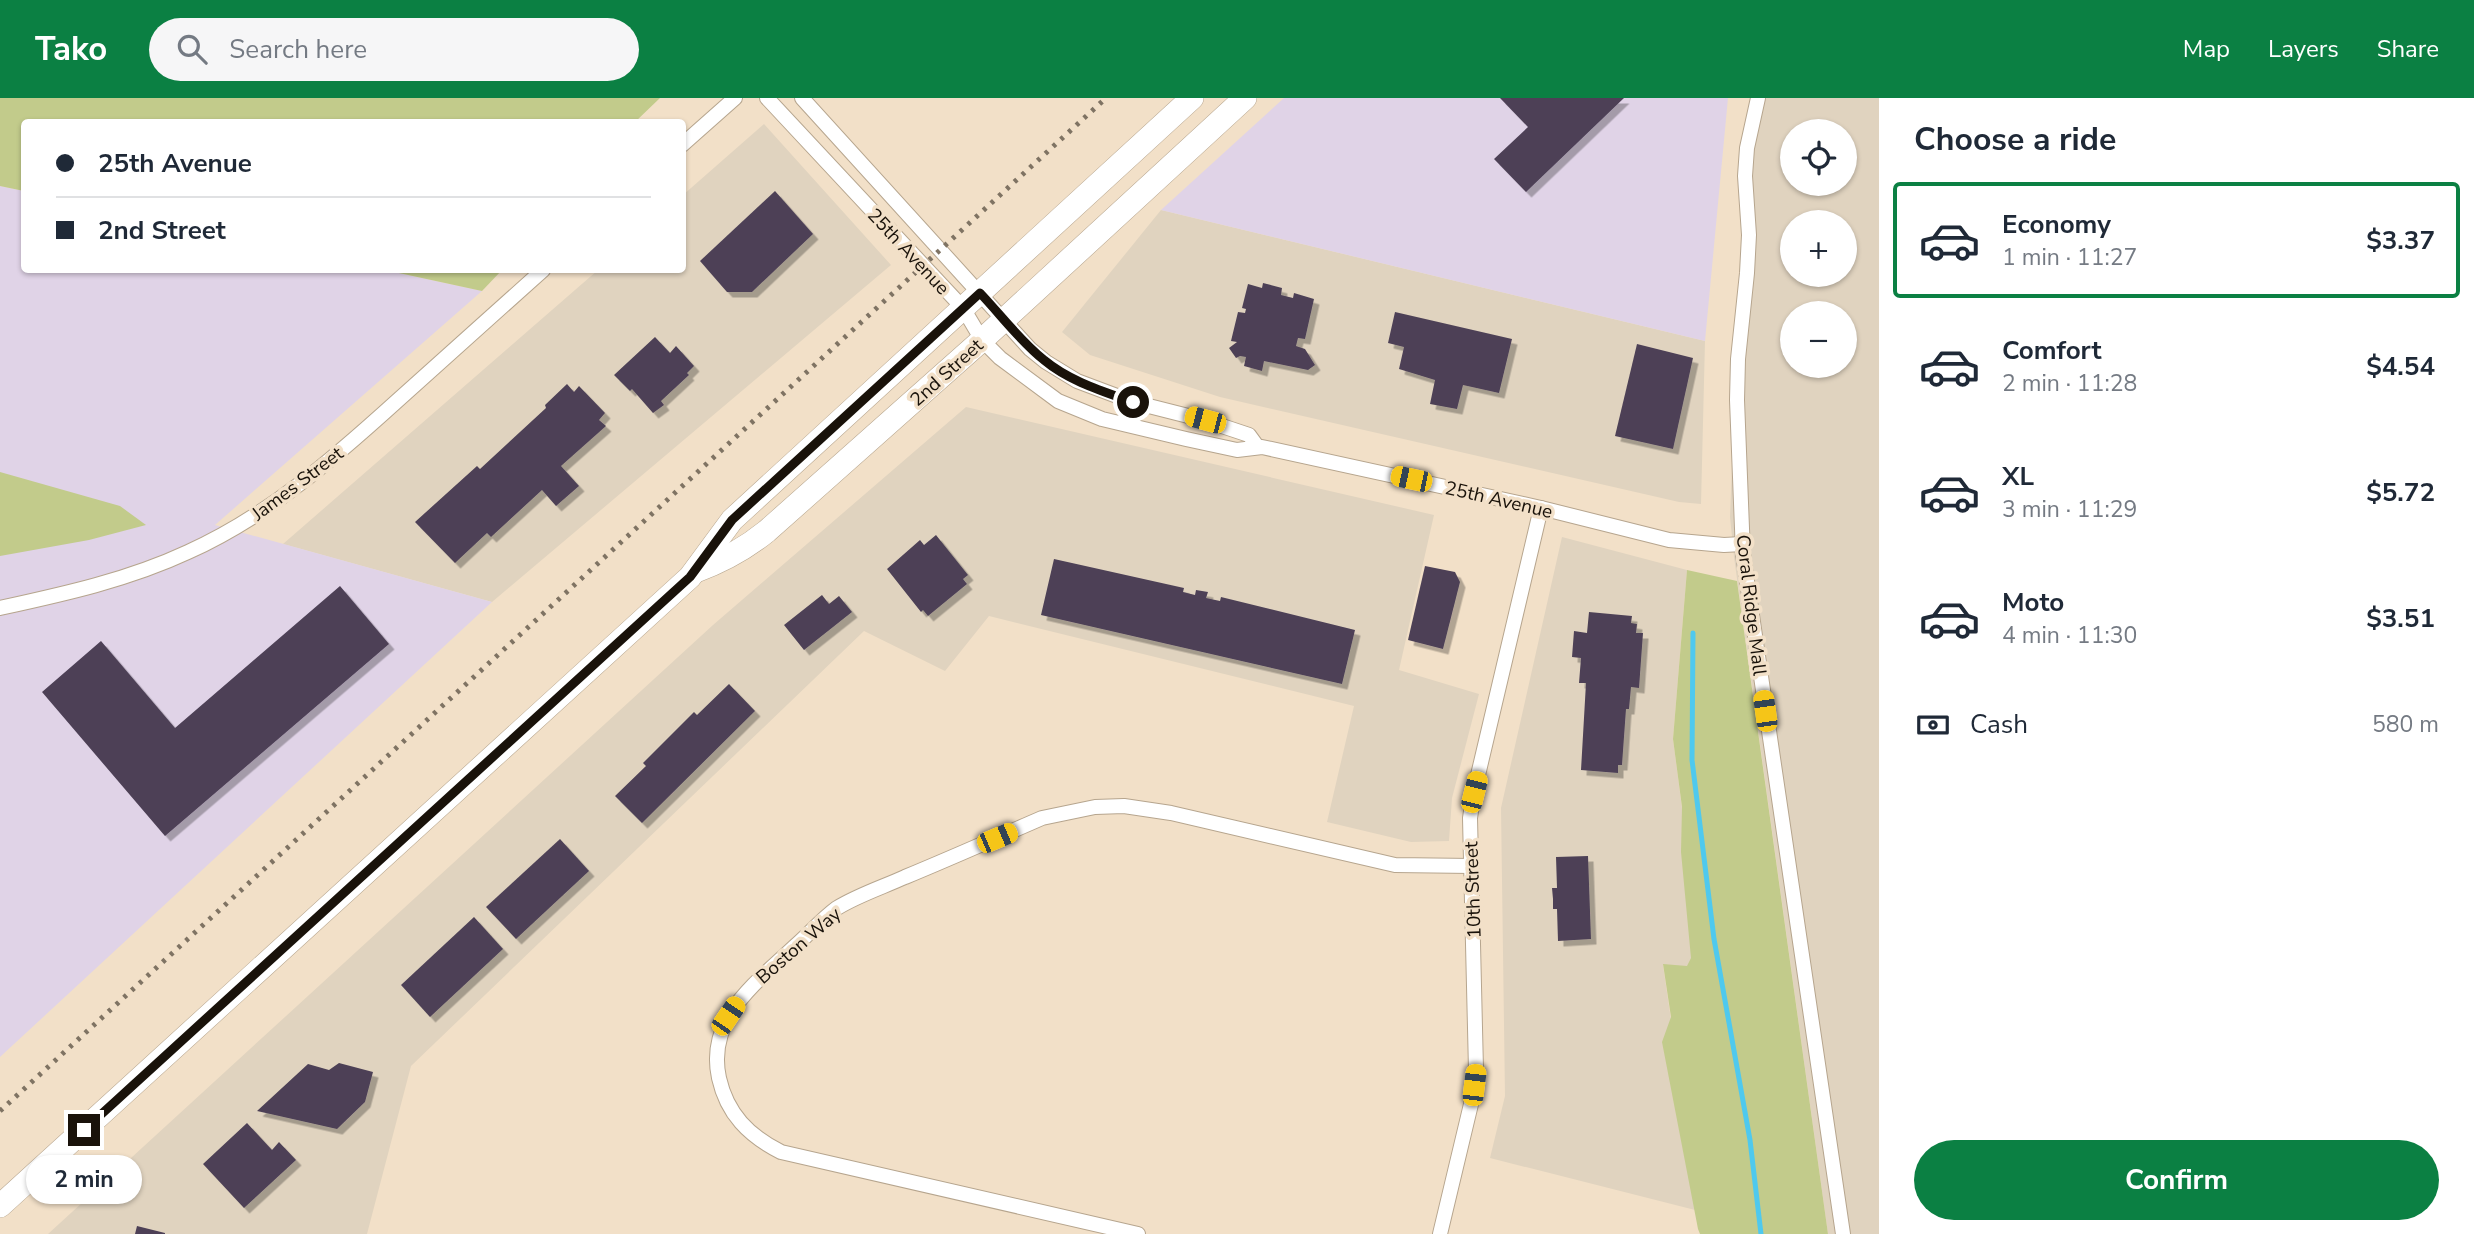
<!DOCTYPE html>
<meta charset="utf-8">
<style>
:root{--surface:#fff;--page:#f6f6f7;--text:#1f2937;--muted:#747a83;--line:#e0e1e3;--accent:#0b8043}
body{margin:0;font-family:"Nunito Sans",sans-serif;background:var(--page);color:var(--text);height:100vh;display:flex;flex-direction:column;font-size:26px;white-space:nowrap}
*{box-sizing:border-box;margin:0}
p{font-size:23px;color:var(--muted)}
.icon{flex:none;width:38px;height:38px;fill:none;stroke:currentColor;stroke-width:2;stroke-linecap:round;stroke-linejoin:round}
.map{position:relative;flex:1;overflow:hidden}
.side{display:flex;flex-direction:column;background:var(--surface);width:595px}
.side>*{flex:none}
.top-card{position:absolute;left:21px;top:21px;width:665px;height:154px;border-radius:7px;box-shadow:0 2px 5px #0004;display:grid;align-content:center;height:154px;padding:0 35px;background:var(--surface)}
.fabs{position:absolute;left:1780px;top:21px;display:grid;gap:14px}
.fabs a{display:grid;place-items:center;width:77px;height:77px;border-radius:50%;background:var(--surface);box-shadow:0 2px 5px #0004;font-size:35px}
.end{position:absolute;width:32px;height:32px;margin:-16px;border:9px solid #19120a;background:#fff;box-shadow:0 0 0 4px #fff}
.from{border-radius:50%}
.bubble{position:absolute;height:49px;border-radius:24px;background:var(--surface);box-shadow:0 2px 5px #0004;font-size:23px;font-weight:700;line-height:49px;text-align:center}
.car{position:absolute;width:21px;height:42px;margin:-21px -10px;border-radius:9px;box-shadow:0 0 5px 2px #0007;background:linear-gradient(#f5c518 24%,#345 0 40%,#f5c518 0 76%,#345 0 86%,#f5c518 0)}
.top-card b{display:flex;align-items:center;gap:24px;height:66px;font-size:26px}
.top-card b+b{border-top:2px solid var(--line)}
.top-card i{width:18px;height:18px;background:var(--text)}
ul{padding:0;list-style:none}
li{display:flex;align-items:center;gap:21px;height:116px;margin:0 14px 10px;padding:0 21px;border:4px solid transparent;border-radius:7px}
li div{flex:1}
li b{display:block;font-size:26px}
li em{font-style:normal;font-weight:700}
li.on{border-color:var(--accent)}
li>.icon{width:63px;height:63px;stroke-width:1.5}
h2{padding:0 35px;font-size:32px;line-height:84px}
.pay{display:flex;align-items:center;gap:18px;height:77px;padding:0 35px;font-size:26px}
.pay p{margin-inline-start:auto}
.button{display:flex;gap:14px;margin-top:auto;padding:14px 35px}
.button a{flex:1;height:80px;border-radius:42px;background:var(--accent);color:#fff;font-size:28px;font-weight:700;line-height:80px;text-align:center}
header{display:flex;align-items:center;gap:42px;box-sizing:border-box;height:98px;padding:0 35px;background:var(--accent);color:#fff}
header strong{font-size:33px}
nav{display:flex;gap:38px;margin-inline-start:auto;font-size:24px}
.search{width:490px;height:63px;background:var(--page);display:flex;align-items:center;gap:18px;box-sizing:border-box;padding:0 24px;border-radius:38px;color:var(--muted);font-size:26px}
main{display:flex;flex:1;min-height:0}
.map>svg:first-child{display:block}
.commercial{fill:#e0d3bf;fill-rule:evenodd}
.industrial{fill:#e0d3e7}
.green{fill:#c2cb8b}
.lines{fill:none;stroke-linecap:round;stroke-linejoin:round}
.stream{stroke:#4fc9ee;stroke-width:5}
.building{fill:#4d4156;filter:url(#shadow)}
.minor-casing{stroke:#b6a58e;stroke-width:16}
.primary-casing{stroke:#b6a58e;stroke-width:24}
.minor{stroke:#fff;stroke-width:14}
.primary{stroke:#fff;stroke-width:23}
.rail{stroke:#7f7363;stroke-width:5;stroke-dasharray:3.5 7;stroke-linecap:butt}
.route{stroke:#19120a;stroke-width:9}
.labels{text-anchor:middle;stroke-width:7;stroke-linejoin:round;paint-order:stroke}
.street-label{font-size:19px;fill:#19120a;stroke:#f2e0c8}
</style>
<header>
<strong>Tako</strong>
<div class="search"><svg class="icon" aria-label="search" viewBox="0 0 24 24"><circle cx="10" cy="10" r="6"/><path d="M15 15l6 6"/></svg>Search here</div>
<nav><a>Map</a><a>Layers</a><a>Share</a></nav>
</header>
<main>
<div class="map">
<svg width="1879" height="1136" viewBox="0 0 1879 1136">
<defs>
<filter id="shadow"><feDropShadow dx="5.5" dy="5.5" stdDeviation="0" flood-color="#0004"/></filter>
</defs>
<rect width="100%" height="100%" fill="#f2e0c8"/>
<g class="commercial">
<path d="M1758 0H1879V1136H1828L1734 459 1730 419 1736 262ZM1792 33H1844V86H1792ZM1792 124H1844V177H1792ZM1792 215H1844V268H1792Z"/>
<polygon points="764,26 891,167 492,504 283,446 598,172 682,172 683,97"/>
<polygon points="1161,112 1705,243 1701,406 1679,404 1220,299 1090,257 1062,234"/>
<polygon points="966,309 1434,417 1399,572 1479,596 1452,700 1449,743 1411,744 1327,724 1354,608 989,518 945,573 864,533 411,968 367,1136 48,1136 713,527"/>
<polygon points="1562,439 1687,472 1673,641 1703,870 1663,867 1699,1113 1490,1060 1505,998 1501,710"/>
</g>
<g class="industrial">
<polygon points="1284,0 1728,0 1705,243 1161,112"/>
<polygon points="0,88 24,93 24,172 385,172 482,193 215,427 492,504 0,959"/>
</g>
<g class="green">
<polygon points="0,0 660,0 635,24 24,24 24,93 0,88"/>
<polygon points="385,172 502,172 482,193"/>
<polygon points="0,374 120,408 146,427 89,442 0,458"/>
<polygon points="1687,472 1737,483 1828,1136 1700,1136 1698,1131 1662,944 1671,919 1663,866 1687,868 1691,860 1681,754 1682,709 1673,641"/>
</g>
<g class="lines">
<polyline class="stream" points="1693,535 1692,662 1714,841 1750,1042 1761,1136"/>
</g>
<g class="building">
<polygon points="1500,0 1624,0 1526,94 1494,61 1528,29"/>
<polygon points="775,93 813,136 752,194 727,194 700,163"/>
<polygon points="1263,185 1282,190 1281,197 1293,200 1294,195 1314,201 1305,241 1298,240 1296,248 1305,251 1315,267 1308,272 1264,263 1262,273 1244,268 1246,259 1240,258 1236,260 1229,250 1237,244 1231,243 1238,214 1245,215 1246,211 1242,210 1248,186 1262,190"/>
<polygon points="1395,214 1512,241 1499,295 1463,287 1457,311 1430,306 1435,282 1399,271 1404,249 1388,245"/>
<polygon points="655,239 670,255 676,248 694,268 687,275 689,277 661,303 664,307 653,315 632,291 630,293 614,277"/>
<polygon points="1637,246 1693,260 1673,351 1615,338"/>
<polygon points="567,286 574,294 579,288 605,315 599,322 606,328 561,368 579,388 556,408 542,392 491,439 487,435 455,465 415,424 477,368 480,371 546,310 545,307"/>
<polygon points="936,437 968,477 963,481 967,486 928,518 923,512 921,514 887,471 920,442 924,447"/>
<polygon points="1054,461 1184,490 1183,494 1195,497 1196,492 1208,494 1206,500 1220,503 1221,499 1355,532 1342,586 1041,517"/>
<polygon points="1425,468 1455,474 1460,484 1443,551 1408,542"/>
<polygon points="340,488 389,546 165,738 42,594 101,543 175,630"/>
<polygon points="822,497 829,506 839,498 852,514 804,552 784,527"/>
<polygon points="1589,514 1632,518 1631,525 1637,526 1636,535 1643,535 1639,590 1631,589 1629,611 1626,611 1622,667 1618,667 1618,675 1581,672 1586,585 1579,585 1581,560 1572,559 1574,533 1587,535"/>
<polygon points="729,586 755,613 642,725 615,698 646,668 643,665 694,614 697,617"/>
<polygon points="560,741 589,773 516,841 486,809"/>
<polygon points="1588,758 1591,841 1558,843 1557,811 1553,811 1553,801 1552,790 1557,790 1556,759"/>
<polygon points="474,819 503,851 430,919 401,887"/>
<polygon points="339,965 373,974 365,1004 337,1031 257,1013 308,966 329,972"/>
<polygon points="247,1025 272,1052 279,1044 296,1062 244,1110 203,1066"/>
<polygon points="137,1128 165,1135 165,1136 135,1136"/>
</g>
<g class="lines">
<g class="minor-casing">
<g id="minor">
<polyline points="767,0 963,210 982,242 1000,260 1058,303 1102,321 1186,341 1237,352 1262,349 1541,410 1669,442 1724,447 1742,446"/>
<polyline points="802,0 1030,251 1046,264 1077,283 1133,304 1204,322 1249,337 1257,348"/>
<polyline points="1758,0 1747,50 1745,78 1749,137 1747,175 1738,261 1737,302 1743,456 1843,1136"/>
<polyline points="682,47 735,0"/>
<path d="M0 510C64 496 128 482 188 454 268 418 333 361 397 303 446 259 495 215 543 172"/>
<path d="M1138 1136 781 1054C749 1038 727 1016 719 980 706 920 756 885 794 849 808 837 822 821 837 810 858 797 883 789 905 779 951 760 996 740 1042 720L1095 709 1124 708 1171 715 1395 767 1472 768"/>
<polyline points="1440,1136 1472,1002 1476,972 1470,720 1474,694 1541,410"/>
</g>
</g>
<g class="primary-casing">
<g id="primary">
<path d="M696 473C723 463 745 451 767 433L982 242 1245 0"/>
<polyline points="0,1108 690,479 732,422 1192,0"/>
</g>
</g>
<use href="#minor" class="minor"/>
<use href="#primary" class="primary"/>
<polyline class="rail" points="0,1013 1106,0"/>
</g>
<g class="lines">
<path class="route" d="M84 1032 690 479 732 422 980 195C1001 217 1020 243 1044 262 1069 283 1102 293 1133 304"/>
</g>
<g class="labels">
<g class="street-label">
<text transform="translate(909 153) rotate(47)" y="7">25th Avenue</text>
<text transform="translate(946 274) rotate(-42)" y="7">2nd Street</text>
<text transform="translate(297 385) rotate(-37)" y="7">James Street</text>
<text transform="translate(1499 401) rotate(13)" y="7">25th Avenue</text>
<text transform="translate(1752 507) rotate(83)" y="7">Coral Ridge Mall</text>
<text transform="translate(1472 792) rotate(-92)" y="7">10th Street</text>
<text transform="translate(798 847) rotate(-41)" y="7">Boston Way</text>
</g>
</g>
</svg>
<div class="fabs">
<a><svg class="icon" aria-label="locate" viewBox="0 0 24 24"><circle cx="12" cy="12" r="6"/><path d="M12 2v4M12 18v4M2 12h4M18 12h4"/></svg></a>
<a>+</a>
<a>−</a>
</div>
<i class="end from" style="left:1133px;top:304px"></i>
<i class="end" style="left:84px;top:1032px"></i>
<div class="bubble" style="left:26px;top:1057px;width:116px">2 min</div>
<i class="car" style="left:1205px;top:322px;rotate:285deg"></i>
<i class="car" style="left:1411px;top:381px;rotate:282deg"></i>
<i class="car" style="left:1765px;top:613px;rotate:352deg"></i>
<i class="car" style="left:1474px;top:694px;rotate:14deg"></i>
<i class="car" style="left:997px;top:740px;rotate:67deg"></i>
<i class="car" style="left:728px;top:918px;rotate:34deg"></i>
<i class="car" style="left:1474px;top:987px;rotate:7deg"></i>
<div class="top-card">
<b><i class="from"></i>25th Avenue</b>
<b><i></i>2nd Street</b>
</div>
</div>
<section class="side">
<h2>Choose a ride</h2>
<ul>
<li class="on"><svg class="icon" aria-label="car" viewBox="0 0 24 24"><path d="M5 17H2v-5l4-1 3-4h7l3 4 3 1v5h-3M9 17h6M6 11h13"/><circle cx="7" cy="17" r="2"/><circle cx="17" cy="17" r="2"/></svg><div><b>Economy</b><p>1 min · 11:27</p></div><em>$3.37</em></li>
<li><svg class="icon" aria-label="car" viewBox="0 0 24 24"><path d="M5 17H2v-5l4-1 3-4h7l3 4 3 1v5h-3M9 17h6M6 11h13"/><circle cx="7" cy="17" r="2"/><circle cx="17" cy="17" r="2"/></svg><div><b>Comfort</b><p>2 min · 11:28</p></div><em>$4.54</em></li>
<li><svg class="icon" aria-label="car" viewBox="0 0 24 24"><path d="M5 17H2v-5l4-1 3-4h7l3 4 3 1v5h-3M9 17h6M6 11h13"/><circle cx="7" cy="17" r="2"/><circle cx="17" cy="17" r="2"/></svg><div><b>XL</b><p>3 min · 11:29</p></div><em>$5.72</em></li>
<li><svg class="icon" aria-label="car" viewBox="0 0 24 24"><path d="M5 17H2v-5l4-1 3-4h7l3 4 3 1v5h-3M9 17h6M6 11h13"/><circle cx="7" cy="17" r="2"/><circle cx="17" cy="17" r="2"/></svg><div><b>Moto</b><p>4 min · 11:30</p></div><em>$3.51</em></li>
</ul>
<div class="pay"><svg class="icon" aria-label="cash" viewBox="0 0 24 24"><path d="M3 7h18v10H3z"/><circle cx="12" cy="12" r="2"/></svg>Cash<p>580 m</p></div>
<div class="button"><a>Confirm</a></div>
</section>
</main>
